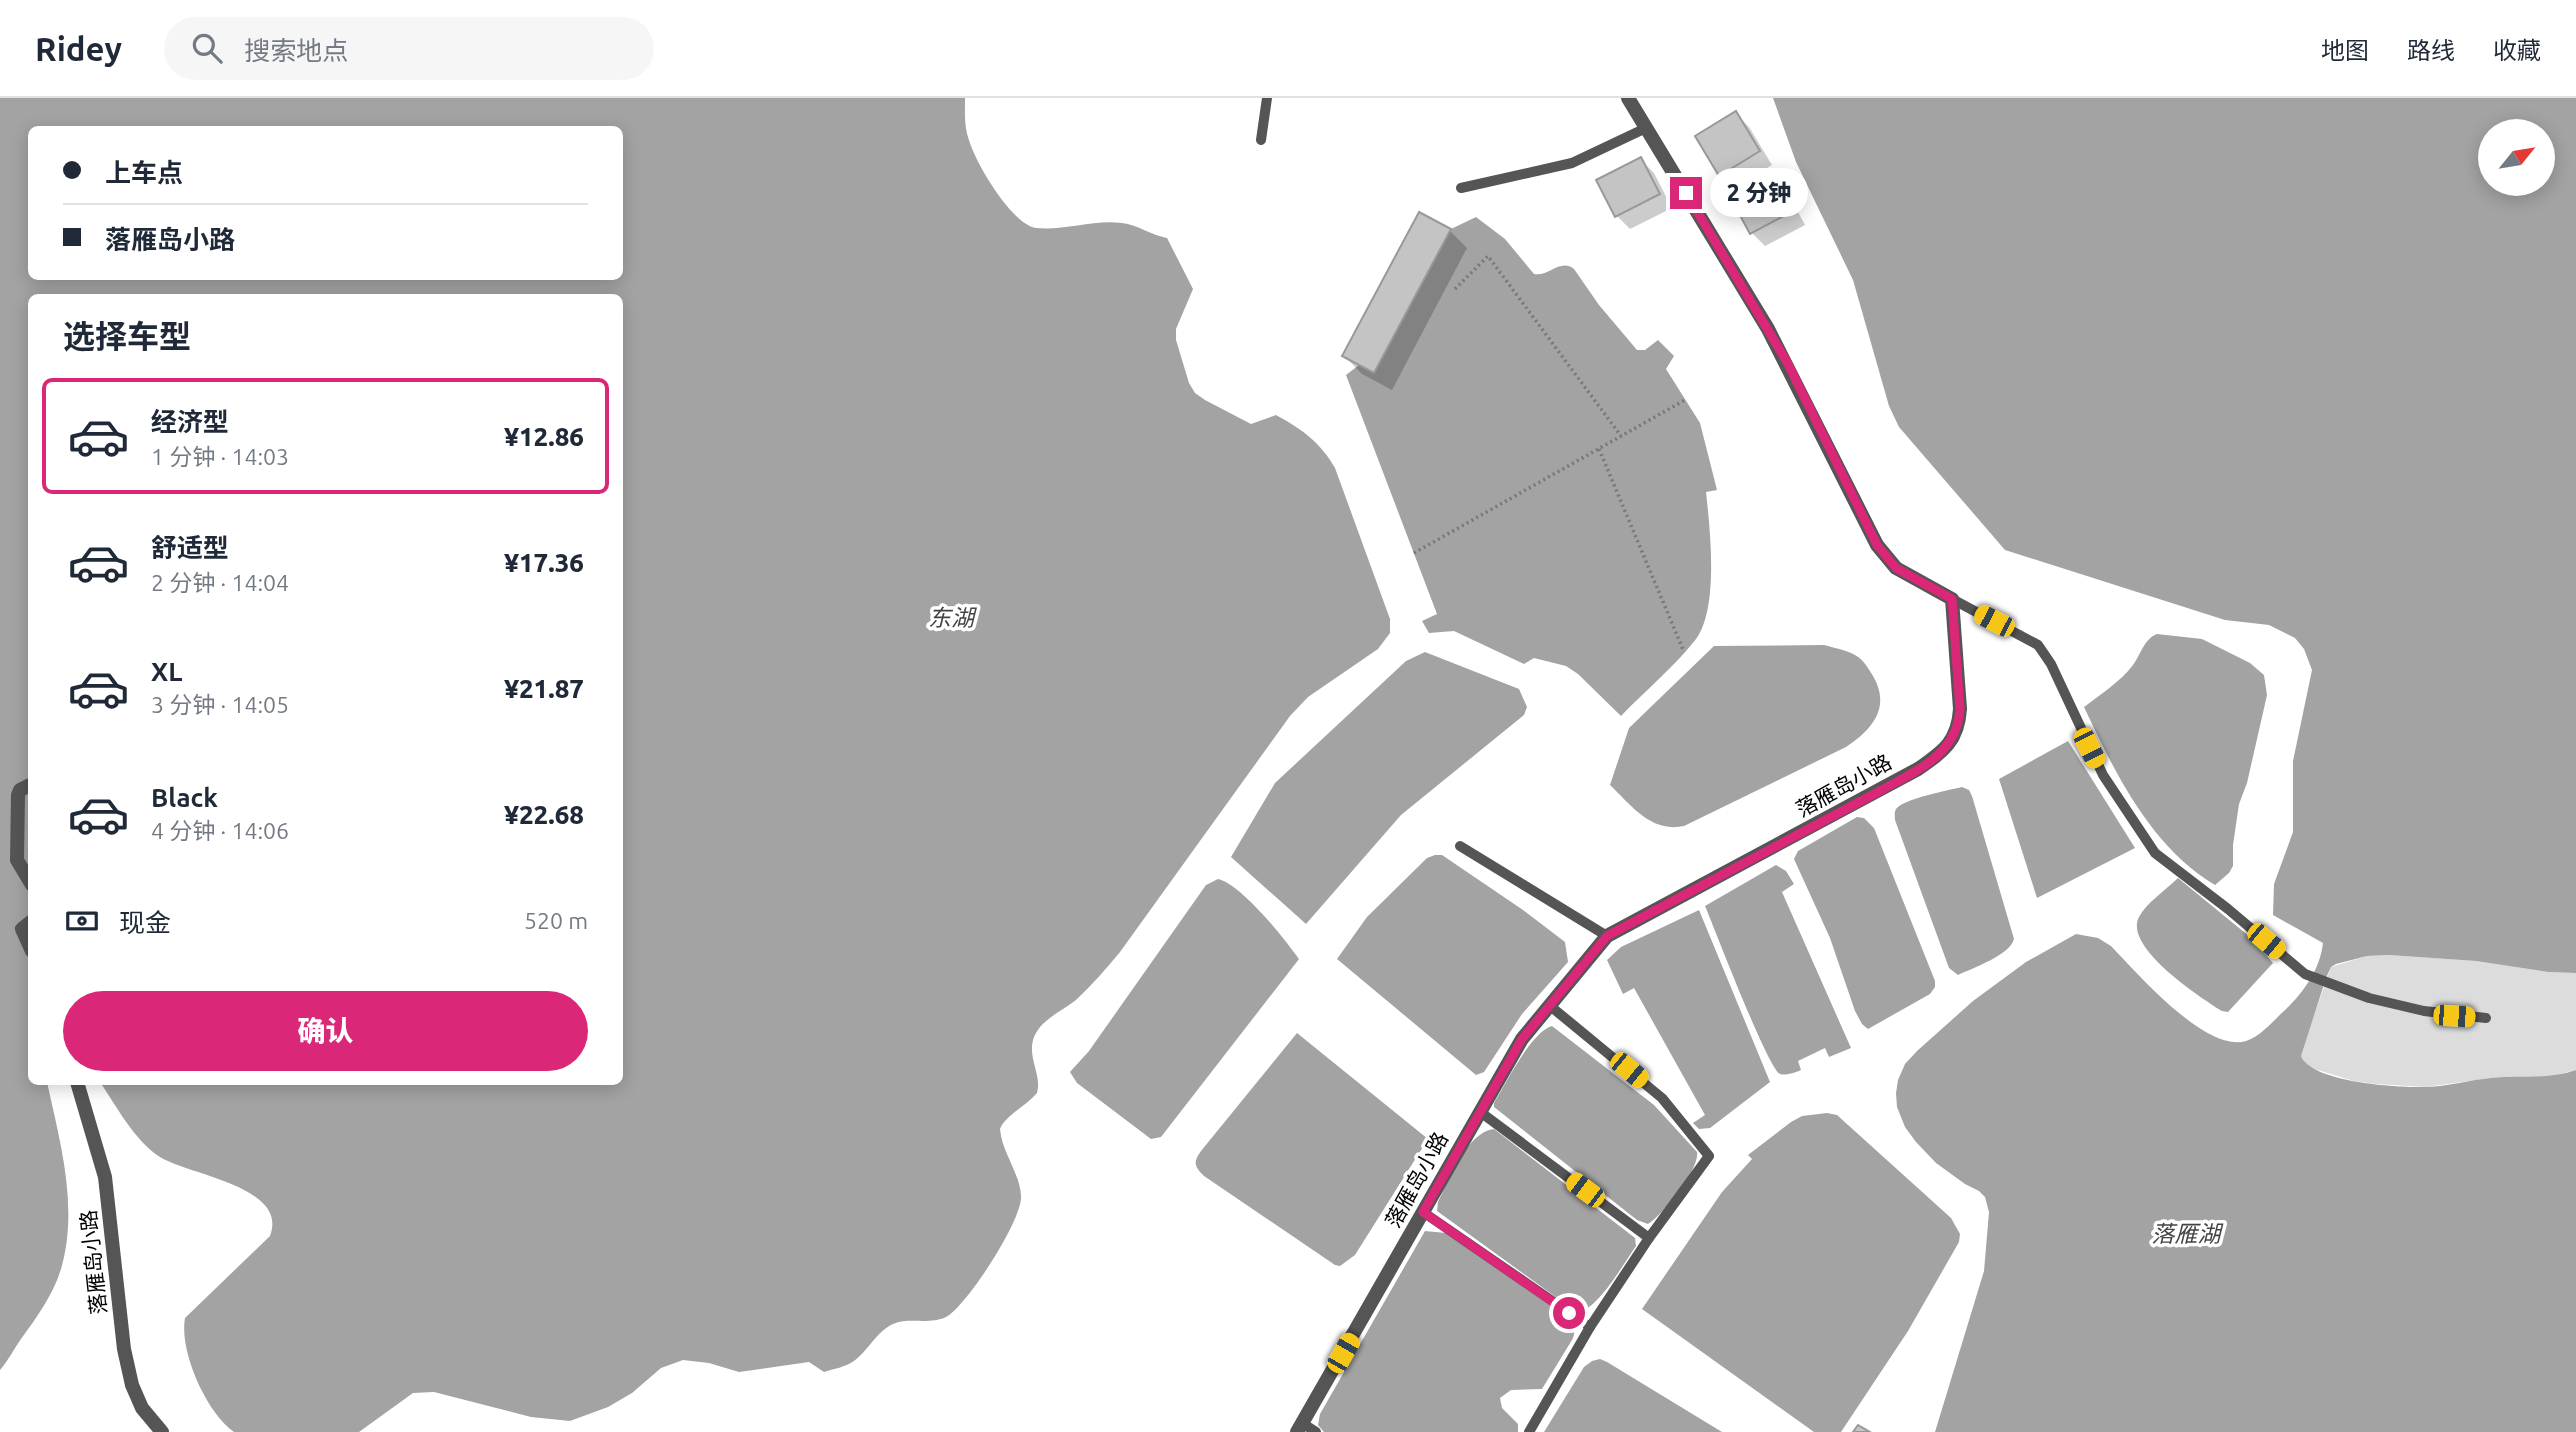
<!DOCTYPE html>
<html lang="zh">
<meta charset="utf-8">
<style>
:root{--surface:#fff;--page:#f6f6f7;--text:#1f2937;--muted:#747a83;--line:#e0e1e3;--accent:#db2777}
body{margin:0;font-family:Ubuntu,"Noto Sans SC",sans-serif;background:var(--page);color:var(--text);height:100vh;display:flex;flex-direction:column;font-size:26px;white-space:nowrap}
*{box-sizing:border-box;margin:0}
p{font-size:23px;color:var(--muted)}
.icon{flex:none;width:38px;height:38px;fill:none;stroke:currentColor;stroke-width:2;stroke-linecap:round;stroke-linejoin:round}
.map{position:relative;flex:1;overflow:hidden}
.panel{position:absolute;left:28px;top:196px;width:595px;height:791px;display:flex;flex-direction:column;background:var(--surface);border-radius:10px;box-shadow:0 4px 18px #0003}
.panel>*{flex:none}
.guide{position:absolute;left:28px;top:28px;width:595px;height:154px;border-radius:10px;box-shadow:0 4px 18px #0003;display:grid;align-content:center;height:154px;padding:0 35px;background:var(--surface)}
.needle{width:46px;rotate:60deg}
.fabs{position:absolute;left:2478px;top:21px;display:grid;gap:14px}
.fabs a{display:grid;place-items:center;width:77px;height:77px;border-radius:50%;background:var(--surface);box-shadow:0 4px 18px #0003;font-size:35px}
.end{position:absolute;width:32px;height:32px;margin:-16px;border:9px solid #db2777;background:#fff;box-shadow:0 0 0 4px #fff}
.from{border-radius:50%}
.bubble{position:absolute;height:49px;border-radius:24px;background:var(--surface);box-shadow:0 4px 18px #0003;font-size:23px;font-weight:800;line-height:49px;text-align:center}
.car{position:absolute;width:21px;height:42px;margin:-21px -10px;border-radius:9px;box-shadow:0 0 5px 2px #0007;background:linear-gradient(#f5c518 24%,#345 0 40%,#f5c518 0 76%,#345 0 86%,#f5c518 0)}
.guide b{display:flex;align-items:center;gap:24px;height:66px;font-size:26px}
.guide b+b{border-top:2px solid var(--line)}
.guide i{width:18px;height:18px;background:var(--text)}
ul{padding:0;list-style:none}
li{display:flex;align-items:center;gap:21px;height:116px;margin:0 14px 10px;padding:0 21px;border:4px solid transparent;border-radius:10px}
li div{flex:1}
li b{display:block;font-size:26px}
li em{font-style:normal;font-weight:800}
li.on{border-color:var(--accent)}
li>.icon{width:63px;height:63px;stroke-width:1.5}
h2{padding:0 35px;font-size:32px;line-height:84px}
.pay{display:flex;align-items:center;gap:18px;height:77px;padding:0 35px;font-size:26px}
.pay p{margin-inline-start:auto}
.cta{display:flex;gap:14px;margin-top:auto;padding:14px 35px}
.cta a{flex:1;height:80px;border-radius:42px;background:var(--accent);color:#fff;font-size:28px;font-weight:800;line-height:80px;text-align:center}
header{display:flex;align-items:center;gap:42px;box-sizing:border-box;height:98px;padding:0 35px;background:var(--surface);border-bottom:2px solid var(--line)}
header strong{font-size:33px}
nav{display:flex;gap:38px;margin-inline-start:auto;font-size:24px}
.search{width:490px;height:63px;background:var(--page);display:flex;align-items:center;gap:18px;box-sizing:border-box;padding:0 24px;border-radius:38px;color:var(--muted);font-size:26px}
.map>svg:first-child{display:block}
.green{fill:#dcdcdc}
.water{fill:#a3a3a3;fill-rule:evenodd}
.shadow{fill:#0003}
.building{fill:#c4c4c4;stroke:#999;stroke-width:2}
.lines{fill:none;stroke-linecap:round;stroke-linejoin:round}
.path{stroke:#777;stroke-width:3.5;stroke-dasharray:2 3.5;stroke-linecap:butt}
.lane{stroke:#555;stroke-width:10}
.street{stroke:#555;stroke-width:14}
.route{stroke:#db2777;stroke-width:9}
.labels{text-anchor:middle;stroke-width:7;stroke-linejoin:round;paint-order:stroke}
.street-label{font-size:21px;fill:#000;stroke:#fff}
.water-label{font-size:23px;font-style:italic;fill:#444;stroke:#fff}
</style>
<header>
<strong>Ridey</strong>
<div class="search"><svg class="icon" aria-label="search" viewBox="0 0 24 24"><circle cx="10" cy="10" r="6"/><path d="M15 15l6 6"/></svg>搜索地点</div>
<nav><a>地图</a><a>路线</a><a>收藏</a></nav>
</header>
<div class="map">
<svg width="2576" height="1334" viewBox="0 0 2576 1334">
<rect width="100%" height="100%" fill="#fff"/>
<polygon class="green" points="2389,857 2476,863 2548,874 2576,875 2576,972 2548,979 2491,980 2426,989 2376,986 2354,983 2308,969 2301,958 2302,951 2331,869 2367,858"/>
<g class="water">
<path d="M0 0H965C965 15 964 28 969 42 975 64 1012 127 1036 130 1064 133 1094 121 1122 125 1138 127 1151 137 1167 140L1193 191 1176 231V242L1189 285 1195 295 1205 302 1251 326 1276 317C1302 331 1321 345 1335 370L1390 521V535L1378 551 1308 599 1290 618 1120 854C1106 871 1092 887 1076 902 1061 914 1039 922 1033 942 1028 961 1042 977 1037 995 1026 1008 1005 1018 1000 1031 1002 1055 1020 1075 1021 1098 1023 1121 966 1209 946 1219 929 1227 909 1219 893 1226 876 1234 868 1253 854 1263 846 1269 833 1271 824 1274L809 1264 739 1274 709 1265 683 1262 661 1270 632 1295 608 1309 570 1323 531 1319 434 1294 413 1295 359 1334H234C206 1314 179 1253 185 1220L270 1138C289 1088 188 1077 160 1059 134 1042 117 1009 100 984H620V200H32V984H47C60 1044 79 1109 61 1171 53 1197 37 1219 21 1241 14 1251 8 1263 0 1272ZM32 32H620V178H32Z"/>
<path d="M1773 0H2576V875L2548 874 2476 863 2389 857 2367 858 2336 866 2331 869 2326 880 2301 958C2312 985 2401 990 2427 989 2449 988 2470 982 2491 980 2520 977 2548 982 2576 972V1334H1935L1984 1173 1989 1114 1985 1099 1979 1093 1965 1086 1936 1065 1916 1044 1905 1029 1897 1009 1896 995 1898 982 1905 966 1917 953 1973 903 2026 864 2076 836 2098 840 2111 848C2137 875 2206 955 2246 943 2260 939 2273 923 2284 913 2303 895 2320 872 2323 845L2273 817 2274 786 2293 734V663L2312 572 2304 551 2295 540 2269 527 2225 522 2005 452 1899 329 1889 308 1853 182 1796 64ZM2490 33H2543V86H2490Z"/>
<path d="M1476 119 1505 141 1534 176C1549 179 1560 160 1574 171L1599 207 1637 252H1645L1658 242 1674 258 1666 271 1700 325 1717 392 1706 394C1710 431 1719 510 1696 541 1676 567 1644 594 1621 618L1578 576 1566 568 1534 560 1524 566 1454 533 1429 535 1422 523 1437 516 1346 277 1359 267 1374 275 1451 131Z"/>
<path d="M2157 536 2202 541 2250 565 2264 577 2267 597 2247 685 2239 706 2233 747V768L2229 775 2215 787C2151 749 2115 675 2084 609 2101 596 2120 584 2133 567 2141 556 2144 541 2157 536Z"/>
<path d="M1824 547C1835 550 1846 552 1855 557 1864 562 1868 570 1873 578 1891 609 1873 631 1846 649L1684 728C1651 735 1632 708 1610 687L1629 630 1714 548Z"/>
<polygon points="1425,554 1519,591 1527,609 1524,617 1401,717 1306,826 1231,759 1275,685 1406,563"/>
<polygon points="2068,643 2135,750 2037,800 1999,681"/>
<path d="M1962 689 1969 692 1972 698 2014 841C2010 857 1973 870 1958 877L1949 870 1895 722C1895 718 1894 715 1896 711 1903 701 1949 692 1962 689Z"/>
<polygon points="1857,719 1864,720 1874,730 1935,883 1935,889 1930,896 1868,931 1862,926 1855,913 1830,840 1794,761 1798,753"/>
<polygon points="1435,757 1442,757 1523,812 1565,844 1568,864 1522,916 1484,974 1476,977 1337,861 1367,819 1427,760"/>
<path d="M1776 767 1786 773 1794 786 1782 794 1851 950 1829 959 1825 950 1798 963 1801 972C1796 974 1786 978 1780 976 1768 971 1714 829 1705 808Z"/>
<path d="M2178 780 2250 839 2273 865 2228 914 2222 913C2201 900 2123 849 2139 819 2147 804 2166 792 2178 780Z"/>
<path d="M1218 781C1241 786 1285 841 1299 861L1161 1039 1151 1041 1077 985 1070 974 1089 953 1206 787Z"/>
<polygon points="1699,812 1770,984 1710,1030 1699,1031 1693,1025 1705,1017 1634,890 1623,896 1607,862 1621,849"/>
<path d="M1552 928 1654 1007 1697 1054C1700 1071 1663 1117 1648 1126L1637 1122 1494 1009V1005C1506 985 1531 934 1552 928Z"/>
<path d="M1297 935 1428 1041 1355 1157 1340 1168 1335 1167 1204 1078C1194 1068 1193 1064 1201 1053Z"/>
<polygon points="1827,1015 1837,1017 1951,1120 1960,1136 1959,1144 1908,1233 1841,1334 1814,1334 1642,1211 1722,1094 1752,1061 1748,1057 1791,1024 1802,1018"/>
<path d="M1494 1031 1635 1140 1636 1148C1625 1163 1594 1219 1575 1213L1437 1113 1438 1104C1449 1082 1467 1034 1494 1031Z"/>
<path d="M1425 1133 1446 1135 1563 1216C1571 1224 1578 1231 1572 1242L1542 1291 1511 1292 1500 1300 1502 1310 1518 1326V1334H1324L1318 1327 1320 1316Z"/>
<polygon points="1600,1261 1607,1264 1722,1334 1544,1334 1584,1269 1592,1263"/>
</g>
<g class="shadow">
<polygon points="1736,16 1749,29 1772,67 1733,90 1720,76"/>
<polygon points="1640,61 1654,75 1672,110 1630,131 1617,118"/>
<polygon points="1771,75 1784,88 1805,127 1765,148 1752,135"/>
<polygon points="1449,132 1467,150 1392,292 1362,276 1344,258"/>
</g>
<g class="building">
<polygon points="1736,13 1760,53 1719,78 1695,38"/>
<polygon points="1641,59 1660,96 1615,119 1596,82"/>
<polygon points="1771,72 1793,113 1750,136 1728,95"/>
<polygon points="1419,114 1451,131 1374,275 1342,258"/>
<polygon points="1858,1327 1870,1334 1853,1334"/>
</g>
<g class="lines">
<g class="path">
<polyline points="1455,191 1488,158 1621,338"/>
<polyline points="1599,351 1684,554"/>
<polyline points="1414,455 1685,302"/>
</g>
<g class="lane">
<polyline points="1261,42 1267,0"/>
<polyline points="1461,90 1572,65 1646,30"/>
<polyline points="1952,501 2038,547 2051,566 2103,677 2155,755 2228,811 2305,876 2369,900 2424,913 2486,920"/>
<polyline points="1460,748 1607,838"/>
<polyline points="1479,1013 1649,1140"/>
<polyline points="1423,1114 1590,1229"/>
<polyline points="1302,1325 1316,1334"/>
<polyline points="1529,1334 1590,1229 1649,1140 1709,1058 1662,1000 1549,907"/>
</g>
<g class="street">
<polyline points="32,686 20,692 18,697 17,762 32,787"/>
<polyline points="32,823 22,831 32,853"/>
<polyline points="77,984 105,1079 124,1251 132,1287 142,1310 162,1334"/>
<path d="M1297 1334 1522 941 1607 838 1918 671C1944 653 1958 643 1960 611L1952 501 1896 470 1877 447 1768 231 1628 0"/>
</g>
</g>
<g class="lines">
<path class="route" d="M1569 1215 1423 1114 1522 941 1607 838 1878 694C1915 673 1957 658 1960 611L1952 501 1896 470 1877 447 1787 264 1686 95"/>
</g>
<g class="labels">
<g class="street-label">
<text transform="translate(1844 688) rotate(-29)" y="7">落雁岛小路</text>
<text transform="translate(1417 1082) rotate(-61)" y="7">落雁岛小路</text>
<text transform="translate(94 1164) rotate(-96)" y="7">落雁岛小路</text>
</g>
<g class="water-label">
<text x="951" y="528">东湖</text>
<text x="2186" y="1144">落雁湖</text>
</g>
</g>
</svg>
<div class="fabs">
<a><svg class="needle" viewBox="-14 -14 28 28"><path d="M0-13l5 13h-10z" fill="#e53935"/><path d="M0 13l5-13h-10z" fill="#747a83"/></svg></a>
</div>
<i class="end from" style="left:1569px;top:1215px"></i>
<i class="end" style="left:1686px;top:95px"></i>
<div class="bubble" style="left:1710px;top:70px;width:98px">2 分钟</div>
<i class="car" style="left:1994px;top:523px;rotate:297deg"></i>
<i class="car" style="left:2089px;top:650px;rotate:153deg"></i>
<i class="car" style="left:2266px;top:843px;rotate:130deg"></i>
<i class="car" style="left:2454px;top:918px;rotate:94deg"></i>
<i class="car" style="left:1629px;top:972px;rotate:129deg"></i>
<i class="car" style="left:1585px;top:1092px;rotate:307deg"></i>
<i class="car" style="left:1343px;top:1255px;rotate:30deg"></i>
<div class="guide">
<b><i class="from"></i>上车点</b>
<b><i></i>落雁岛小路</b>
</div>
<section class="panel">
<h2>选择车型</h2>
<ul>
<li class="on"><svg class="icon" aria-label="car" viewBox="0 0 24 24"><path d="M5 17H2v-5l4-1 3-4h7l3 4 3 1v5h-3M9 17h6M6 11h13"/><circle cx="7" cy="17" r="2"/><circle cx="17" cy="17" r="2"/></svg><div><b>经济型</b><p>1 分钟 · 14:03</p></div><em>¥12.86</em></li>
<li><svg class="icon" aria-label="car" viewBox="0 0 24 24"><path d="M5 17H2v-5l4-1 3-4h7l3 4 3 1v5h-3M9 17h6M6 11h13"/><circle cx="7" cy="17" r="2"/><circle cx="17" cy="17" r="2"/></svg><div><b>舒适型</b><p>2 分钟 · 14:04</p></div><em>¥17.36</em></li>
<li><svg class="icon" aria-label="car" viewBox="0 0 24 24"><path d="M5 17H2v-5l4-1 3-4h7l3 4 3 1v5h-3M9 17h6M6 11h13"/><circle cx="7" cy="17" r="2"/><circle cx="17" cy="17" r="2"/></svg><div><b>XL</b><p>3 分钟 · 14:05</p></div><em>¥21.87</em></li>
<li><svg class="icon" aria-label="car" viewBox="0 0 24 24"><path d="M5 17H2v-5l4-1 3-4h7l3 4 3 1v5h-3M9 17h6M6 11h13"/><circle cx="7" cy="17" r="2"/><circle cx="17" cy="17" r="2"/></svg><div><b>Black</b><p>4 分钟 · 14:06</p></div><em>¥22.68</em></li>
</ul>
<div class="pay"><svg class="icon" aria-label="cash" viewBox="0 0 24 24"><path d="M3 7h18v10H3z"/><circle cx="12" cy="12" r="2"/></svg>现金<p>520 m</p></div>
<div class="cta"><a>确认</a></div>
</section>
</div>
